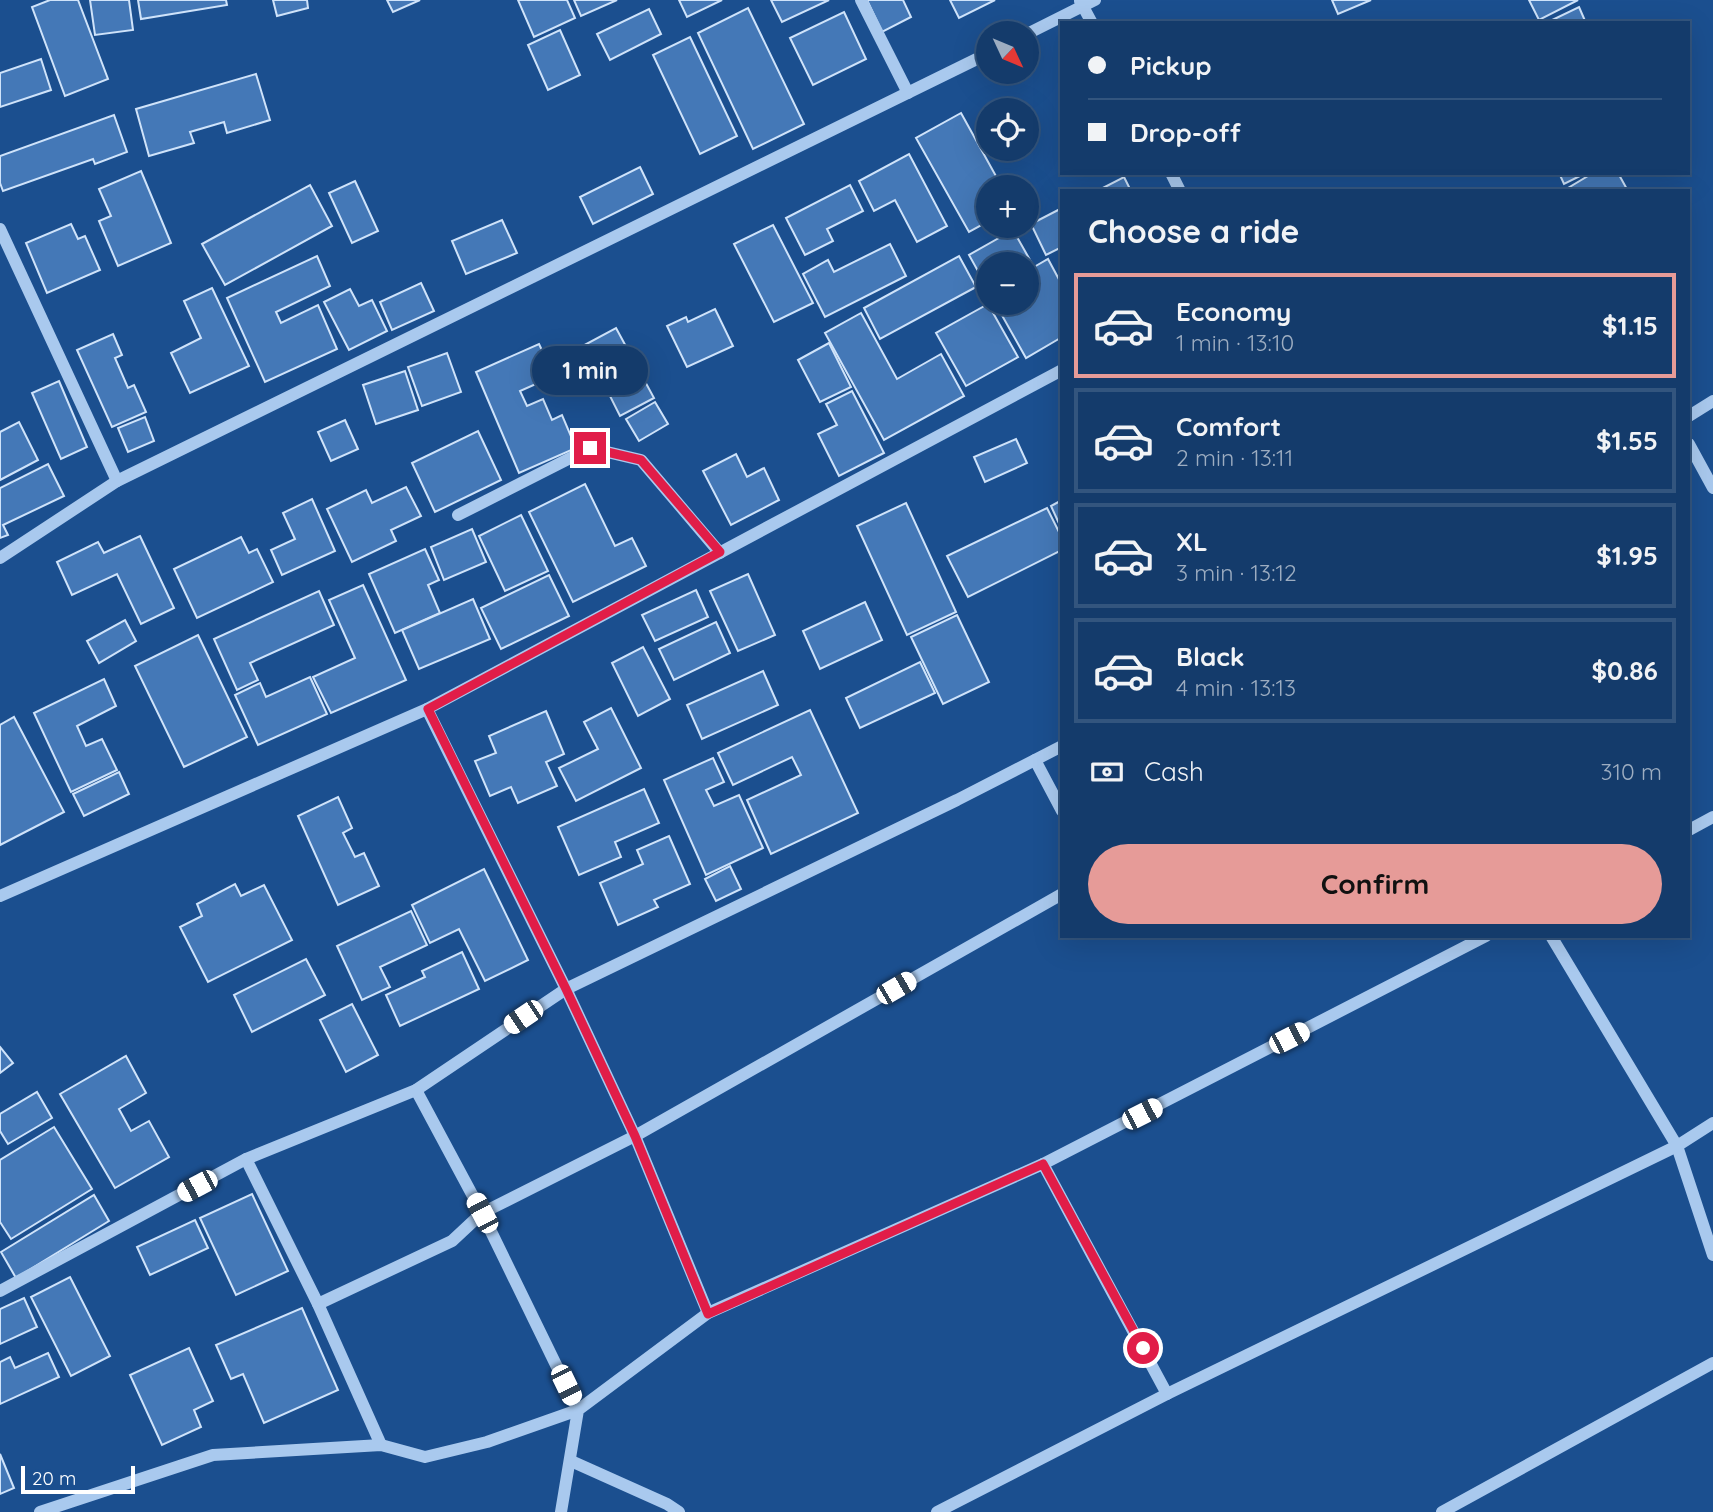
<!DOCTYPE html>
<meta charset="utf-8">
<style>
:root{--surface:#143b6b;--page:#1d4271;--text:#f1f3f6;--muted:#9dadc1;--line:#33557e;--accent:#e69b98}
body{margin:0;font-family:Quicksand,sans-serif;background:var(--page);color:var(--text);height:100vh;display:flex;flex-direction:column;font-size:26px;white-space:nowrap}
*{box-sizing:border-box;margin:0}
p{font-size:23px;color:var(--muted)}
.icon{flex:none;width:38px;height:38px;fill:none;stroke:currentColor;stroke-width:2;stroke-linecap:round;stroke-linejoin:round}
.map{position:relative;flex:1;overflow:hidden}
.side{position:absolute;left:1060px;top:189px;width:630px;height:749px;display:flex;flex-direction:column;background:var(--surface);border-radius:0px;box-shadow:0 7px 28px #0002,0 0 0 2px var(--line)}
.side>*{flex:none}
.top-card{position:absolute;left:1060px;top:21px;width:630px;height:154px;border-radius:0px;box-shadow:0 7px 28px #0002,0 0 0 2px var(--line);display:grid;align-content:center;height:154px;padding:0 28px;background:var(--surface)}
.needle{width:46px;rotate:134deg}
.buttons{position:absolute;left:976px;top:21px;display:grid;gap:14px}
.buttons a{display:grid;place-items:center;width:63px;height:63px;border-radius:50%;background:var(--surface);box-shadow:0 7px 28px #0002,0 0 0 2px var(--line);font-size:35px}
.scale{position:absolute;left:21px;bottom:18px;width:114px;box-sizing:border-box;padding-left:7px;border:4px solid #fff;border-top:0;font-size:19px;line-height:24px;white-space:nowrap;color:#fff;-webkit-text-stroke:5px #1b4f8f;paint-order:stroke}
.end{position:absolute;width:32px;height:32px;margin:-16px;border:9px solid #e11d48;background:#fff;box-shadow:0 0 0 4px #fff}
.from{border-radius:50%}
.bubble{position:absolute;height:49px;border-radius:24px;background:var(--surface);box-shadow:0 7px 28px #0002,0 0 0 2px var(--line);font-size:23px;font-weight:800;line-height:49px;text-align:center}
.car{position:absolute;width:21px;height:42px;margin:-21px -10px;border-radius:9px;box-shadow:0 0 5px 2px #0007;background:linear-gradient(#fff 24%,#345 0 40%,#fff 0 76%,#345 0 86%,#fff 0)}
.top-card b{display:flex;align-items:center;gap:24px;height:66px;font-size:26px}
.top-card b+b{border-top:2px solid var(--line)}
.top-card i{width:18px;height:18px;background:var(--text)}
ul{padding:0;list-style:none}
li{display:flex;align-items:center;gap:21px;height:105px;margin:0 14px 10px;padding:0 14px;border:4px solid var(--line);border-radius:0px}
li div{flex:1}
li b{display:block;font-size:26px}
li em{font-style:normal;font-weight:800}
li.active{border-color:var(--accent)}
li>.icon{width:63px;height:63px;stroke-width:1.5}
h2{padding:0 28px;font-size:32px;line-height:84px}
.pay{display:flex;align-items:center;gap:18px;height:77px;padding:0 28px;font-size:26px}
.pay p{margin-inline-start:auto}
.action{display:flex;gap:14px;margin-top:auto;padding:14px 28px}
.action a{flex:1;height:80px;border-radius:42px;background:var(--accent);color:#111;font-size:28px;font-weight:800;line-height:80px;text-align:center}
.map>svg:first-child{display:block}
.building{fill:#4478b7;stroke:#cfe3fa;stroke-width:2}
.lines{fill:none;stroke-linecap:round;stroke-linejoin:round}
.minor{stroke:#a9c9ee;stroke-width:12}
.route{stroke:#e11d48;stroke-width:9}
</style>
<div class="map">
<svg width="1713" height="1512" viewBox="0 0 1713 1512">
<rect width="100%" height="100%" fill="#1b4f8f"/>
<g class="building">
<polygon points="50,0 78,0 108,79 65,96 32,7"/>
<polygon points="90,0 129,0 133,30 95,35"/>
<polygon points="138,0 226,0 227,5 141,19"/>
<polygon points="273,0 307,0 308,8 277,16"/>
<polygon points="387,0 420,0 393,12"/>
<polygon points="518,0 567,0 575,18 534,37"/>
<polygon points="574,0 617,0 581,16"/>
<polygon points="679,0 722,0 687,17"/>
<polygon points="771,0 829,0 782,22"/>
<polygon points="867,0 903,0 911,17 882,32"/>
<polygon points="950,0 995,0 959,18"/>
<polygon points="1332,0 1371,0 1338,14"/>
<polygon points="1529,0 1578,0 1539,20"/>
<polygon points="1579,7 1586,23 1546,23"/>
<polygon points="748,8 804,124 753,149 698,33"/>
<polygon points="649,9 661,34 610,60 597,34"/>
<polygon points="844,12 866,59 813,85 790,38"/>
<polygon points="560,30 580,75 548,90 528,45"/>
<polygon points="690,37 737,136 700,154 653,55"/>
<polygon points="41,59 51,90 0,107 0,73"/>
<polygon points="256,74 270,120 227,133 224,122 190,132 194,143 149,156 136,109"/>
<polygon points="961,113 1002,187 989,187 989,221 969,232 916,138"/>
<polygon points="114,115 127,152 95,164 93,159 3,191 0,183 0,156"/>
<polygon points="909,154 947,226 917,242 895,200 874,211 859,181"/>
<polygon points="640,167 653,194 593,224 580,197"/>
<polygon points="141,171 171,243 118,266 99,221 111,216 99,189"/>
<polygon points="1559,173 1586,173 1564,184"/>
<polygon points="1593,173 1618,173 1628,191 1563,191"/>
<polygon points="1124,177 1131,191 1097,191"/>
<polygon points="355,181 378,231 352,243 329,193"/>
<polygon points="310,185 332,226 225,285 202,244"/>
<polygon points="850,185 863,211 827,229 833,241 805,255 786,218"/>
<polygon points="1062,208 1062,247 1046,255 1031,224"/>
<polygon points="502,220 517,253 466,274 452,241"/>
<polygon points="71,224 78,239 85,236 100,270 47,293 26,243"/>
<polygon points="773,225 813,303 774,322 734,244"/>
<polygon points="1013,230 1034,267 1048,259 1062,285 1062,337 1026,358 995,303 1027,303 1027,264 989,264 989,291 969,255"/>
<polygon points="890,244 906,276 825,317 803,274 828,260 834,272"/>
<polygon points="317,256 330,286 276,312 281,323 318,305 337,349 265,382 227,298"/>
<polygon points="959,256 976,287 880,339 864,308"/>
<polygon points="421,283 434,311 392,330 380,302"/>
<polygon points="212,288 249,366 190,393 171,353 201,338 184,301"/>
<polygon points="350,289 359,306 372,300 387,331 349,350 324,302"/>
<polygon points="988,304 1018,357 966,386 936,333"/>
<polygon points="715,309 733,346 687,367 667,326 686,317 688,322"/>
<polygon points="861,313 897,379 941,354 964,396 884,440 825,333"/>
<polygon points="616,328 654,398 620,416 603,382 583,392 564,356"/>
<polygon points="113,334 122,355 115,358 128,388 134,385 146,412 112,427 77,350"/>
<polygon points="829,343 851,387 820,402 798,360"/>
<polygon points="539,344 554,376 520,391 527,406 543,399 552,420 562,415 576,448 519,473 476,372"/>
<polygon points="447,353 461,392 422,406 408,367"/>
<polygon points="405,371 418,410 376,424 363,385"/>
<polygon points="59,381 87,447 61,459 32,393"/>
<polygon points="852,391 884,453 839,476 818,434 837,425 826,404"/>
<polygon points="655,402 668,424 639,441 626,419"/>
<polygon points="145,417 154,441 128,452 118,428"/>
<polygon points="345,420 358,449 331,461 318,432"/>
<polygon points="19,422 38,460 0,480 0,432"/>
<polygon points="478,431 501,480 435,512 412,463"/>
<polygon points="1016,439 1027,463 985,482 974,457"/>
<polygon points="736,454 747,477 764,468 779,500 731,525 703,471"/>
<polygon points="48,464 64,496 3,525 8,535 0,538 0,488"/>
<polygon points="585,484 615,546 632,538 646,566 573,602 529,512"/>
<polygon points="406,487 421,516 391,530 396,541 352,562 327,509 366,490 372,503"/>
<polygon points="312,499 335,551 282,575 271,550 295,539 283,513"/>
<polygon points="1062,500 1062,530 1051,506"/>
<polygon points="906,503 956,612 907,635 857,526"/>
<polygon points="1047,508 1062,538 1062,550 968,597 947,556"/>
<polygon points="521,515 548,571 505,591 479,536"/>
<polygon points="472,529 486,562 444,580 431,547"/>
<polygon points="140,536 174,608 141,624 117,574 72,595 57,562 98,542 104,553"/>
<polygon points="241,537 249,553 257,549 273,582 197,618 174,569"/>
<polygon points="425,549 439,580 428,585 440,613 395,633 369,574"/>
<polygon points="748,574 775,635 738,651 710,591"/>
<polygon points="549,575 569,616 501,649 481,608"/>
<polygon points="363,585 406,680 331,713 313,677 355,658 329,600"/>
<polygon points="696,590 708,617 655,641 642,615"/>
<polygon points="319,591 334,625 250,663 258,680 237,690 214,639"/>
<polygon points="473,599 490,639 419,669 402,630"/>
<polygon points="865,602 882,640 820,669 803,631"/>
<polygon points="957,615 989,682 943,704 911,637"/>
<polygon points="125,620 136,641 99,663 87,641"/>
<polygon points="716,622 730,653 674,680 659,649"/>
<polygon points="198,635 247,737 184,767 135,666"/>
<polygon points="643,647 670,699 638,716 612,663"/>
<polygon points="920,662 935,693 860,728 846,698"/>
<polygon points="763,671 778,705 702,739 687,705"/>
<polygon points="310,677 327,714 258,745 235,695 260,683 266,697"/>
<polygon points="104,679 116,706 77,726 86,746 102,739 117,770 71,792 34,713"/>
<polygon points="611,708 641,768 576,801 559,768 598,749 584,722"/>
<polygon points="810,710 858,813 771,854 747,800 801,775 792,757 733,785 718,753"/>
<polygon points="546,711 564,754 546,762 557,786 518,803 511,787 490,796 475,761 496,753 489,736"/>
<polygon points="14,717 64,812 0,845 0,725"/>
<polygon points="713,758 724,782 706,790 714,806 739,795 763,848 706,875 664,780"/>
<polygon points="119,772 129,794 84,816 73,794"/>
<polygon points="644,789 659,823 615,842 621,857 579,875 558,827"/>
<polygon points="338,797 352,828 343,833 355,857 364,853 379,886 338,905 298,816"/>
<polygon points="669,836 690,884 654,900 658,907 618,925 600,883 643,864 637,850"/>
<polygon points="730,866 741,889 716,901 705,879"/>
<polygon points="484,869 528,960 485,981 459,929 430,943 412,905"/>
<polygon points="235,884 241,896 264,885 292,940 208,982 180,927 202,916 197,904"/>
<polygon points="411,911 427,945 380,967 390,987 362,1000 337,946"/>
<polygon points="462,952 479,989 400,1026 386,995 425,977 422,971"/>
<polygon points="306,959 325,995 252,1032 234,995"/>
<polygon points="352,1004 378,1055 346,1072 320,1020"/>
<polygon points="0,1047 13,1063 0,1073"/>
<polygon points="126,1056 146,1093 119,1109 131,1131 149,1121 169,1157 115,1188 60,1094"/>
<polygon points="37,1092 52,1118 8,1144 0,1131 0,1114"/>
<polygon points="54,1127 92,1189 11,1239 0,1222 0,1160"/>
<polygon points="252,1194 288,1271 236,1295 200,1218"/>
<polygon points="94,1195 109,1221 16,1278 1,1252"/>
<polygon points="195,1220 208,1248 150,1275 137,1247"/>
<polygon points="70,1277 110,1356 71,1376 31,1297"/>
<polygon points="24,1298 37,1327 0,1344 0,1309"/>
<polygon points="302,1308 338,1390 264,1423 243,1374 231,1379 216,1345"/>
<polygon points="189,1348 213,1401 194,1410 201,1427 162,1445 130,1375"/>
<polygon points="48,1353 59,1377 0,1404 0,1362 10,1357 15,1368"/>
<polygon points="0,1454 14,1488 0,1494"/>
</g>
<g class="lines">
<g class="minor">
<polyline points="861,0 908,93"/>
<polyline points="1080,1 1092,23"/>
<polyline points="1027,34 1095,0"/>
<polyline points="1171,173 1180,191"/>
<polyline points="0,229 117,481"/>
<polyline points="1689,416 1713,401"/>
<polyline points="1689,444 1713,488"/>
<polyline points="458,515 590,448 641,460 720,553"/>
<polyline points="0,558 117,481 989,53"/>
<polyline points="427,709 566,989 635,1136 708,1313"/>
<polyline points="1035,760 1062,811"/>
<polyline points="1689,830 1713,817"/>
<polyline points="0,896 427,709 1062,370"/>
<polyline points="1551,936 1677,1146 1713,1255"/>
<polyline points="246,1159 318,1304 381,1445"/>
<polyline points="1043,1164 1167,1394"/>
<polyline points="0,1291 246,1159 416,1090 566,989 957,800 1062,746"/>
<polyline points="318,1304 452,1241 482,1213 635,1136 1062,894"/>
<polyline points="571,1461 667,1504 679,1512"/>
<polyline points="40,1512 213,1455 381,1445 425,1457 487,1442 578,1410 482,1213 416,1090"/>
<polyline points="561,1512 578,1410 708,1313 1043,1164 1486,936"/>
<polyline points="937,1512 1167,1394 1677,1146 1713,1123"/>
<polyline points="1442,1512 1713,1363"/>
</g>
</g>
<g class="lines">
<polyline class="route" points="590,448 641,460 720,552 428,709 566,989 635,1136 708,1314 1043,1164 1143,1348"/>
</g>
</svg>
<div class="buttons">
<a><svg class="needle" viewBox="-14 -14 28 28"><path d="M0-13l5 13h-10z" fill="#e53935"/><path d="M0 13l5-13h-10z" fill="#9dadc1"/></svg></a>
<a><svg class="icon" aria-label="locate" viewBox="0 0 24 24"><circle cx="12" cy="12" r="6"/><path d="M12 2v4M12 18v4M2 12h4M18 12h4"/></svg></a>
<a>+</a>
<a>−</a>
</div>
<div class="scale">20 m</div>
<i class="end from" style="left:1143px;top:1348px"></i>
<i class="end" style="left:590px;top:448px"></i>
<div class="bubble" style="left:532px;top:346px;width:116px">1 min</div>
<i class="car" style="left:896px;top:988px;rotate:60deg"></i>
<i class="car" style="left:523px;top:1017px;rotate:236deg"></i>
<i class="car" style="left:1289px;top:1038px;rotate:63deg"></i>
<i class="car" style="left:1142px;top:1114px;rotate:63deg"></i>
<i class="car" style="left:197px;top:1186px;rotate:242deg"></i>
<i class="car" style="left:482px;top:1213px;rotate:332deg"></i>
<i class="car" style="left:566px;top:1385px;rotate:154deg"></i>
<div class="top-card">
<b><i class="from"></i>Pickup</b>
<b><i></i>Drop-off</b>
</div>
<section class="side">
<h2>Choose a ride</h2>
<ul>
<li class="active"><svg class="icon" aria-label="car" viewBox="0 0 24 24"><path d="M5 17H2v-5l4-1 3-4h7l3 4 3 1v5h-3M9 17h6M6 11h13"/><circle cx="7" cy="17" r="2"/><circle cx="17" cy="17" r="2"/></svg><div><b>Economy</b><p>1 min · 13:10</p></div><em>$1.15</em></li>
<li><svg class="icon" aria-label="car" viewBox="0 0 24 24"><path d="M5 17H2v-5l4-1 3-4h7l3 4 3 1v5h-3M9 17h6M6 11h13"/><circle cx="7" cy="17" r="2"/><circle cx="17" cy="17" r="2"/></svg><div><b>Comfort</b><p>2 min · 13:11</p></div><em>$1.55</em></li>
<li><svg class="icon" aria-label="car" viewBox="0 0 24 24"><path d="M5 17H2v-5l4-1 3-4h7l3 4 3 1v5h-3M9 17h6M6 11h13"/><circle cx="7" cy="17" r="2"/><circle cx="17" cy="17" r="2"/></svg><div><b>XL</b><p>3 min · 13:12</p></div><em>$1.95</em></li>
<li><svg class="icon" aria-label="car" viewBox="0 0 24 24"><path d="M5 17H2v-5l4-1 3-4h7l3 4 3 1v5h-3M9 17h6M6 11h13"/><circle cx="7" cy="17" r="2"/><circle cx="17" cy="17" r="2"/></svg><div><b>Black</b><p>4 min · 13:13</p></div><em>$0.86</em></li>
</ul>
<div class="pay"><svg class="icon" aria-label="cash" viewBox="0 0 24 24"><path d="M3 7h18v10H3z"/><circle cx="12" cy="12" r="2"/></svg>Cash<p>310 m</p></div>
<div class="action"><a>Confirm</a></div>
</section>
</div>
